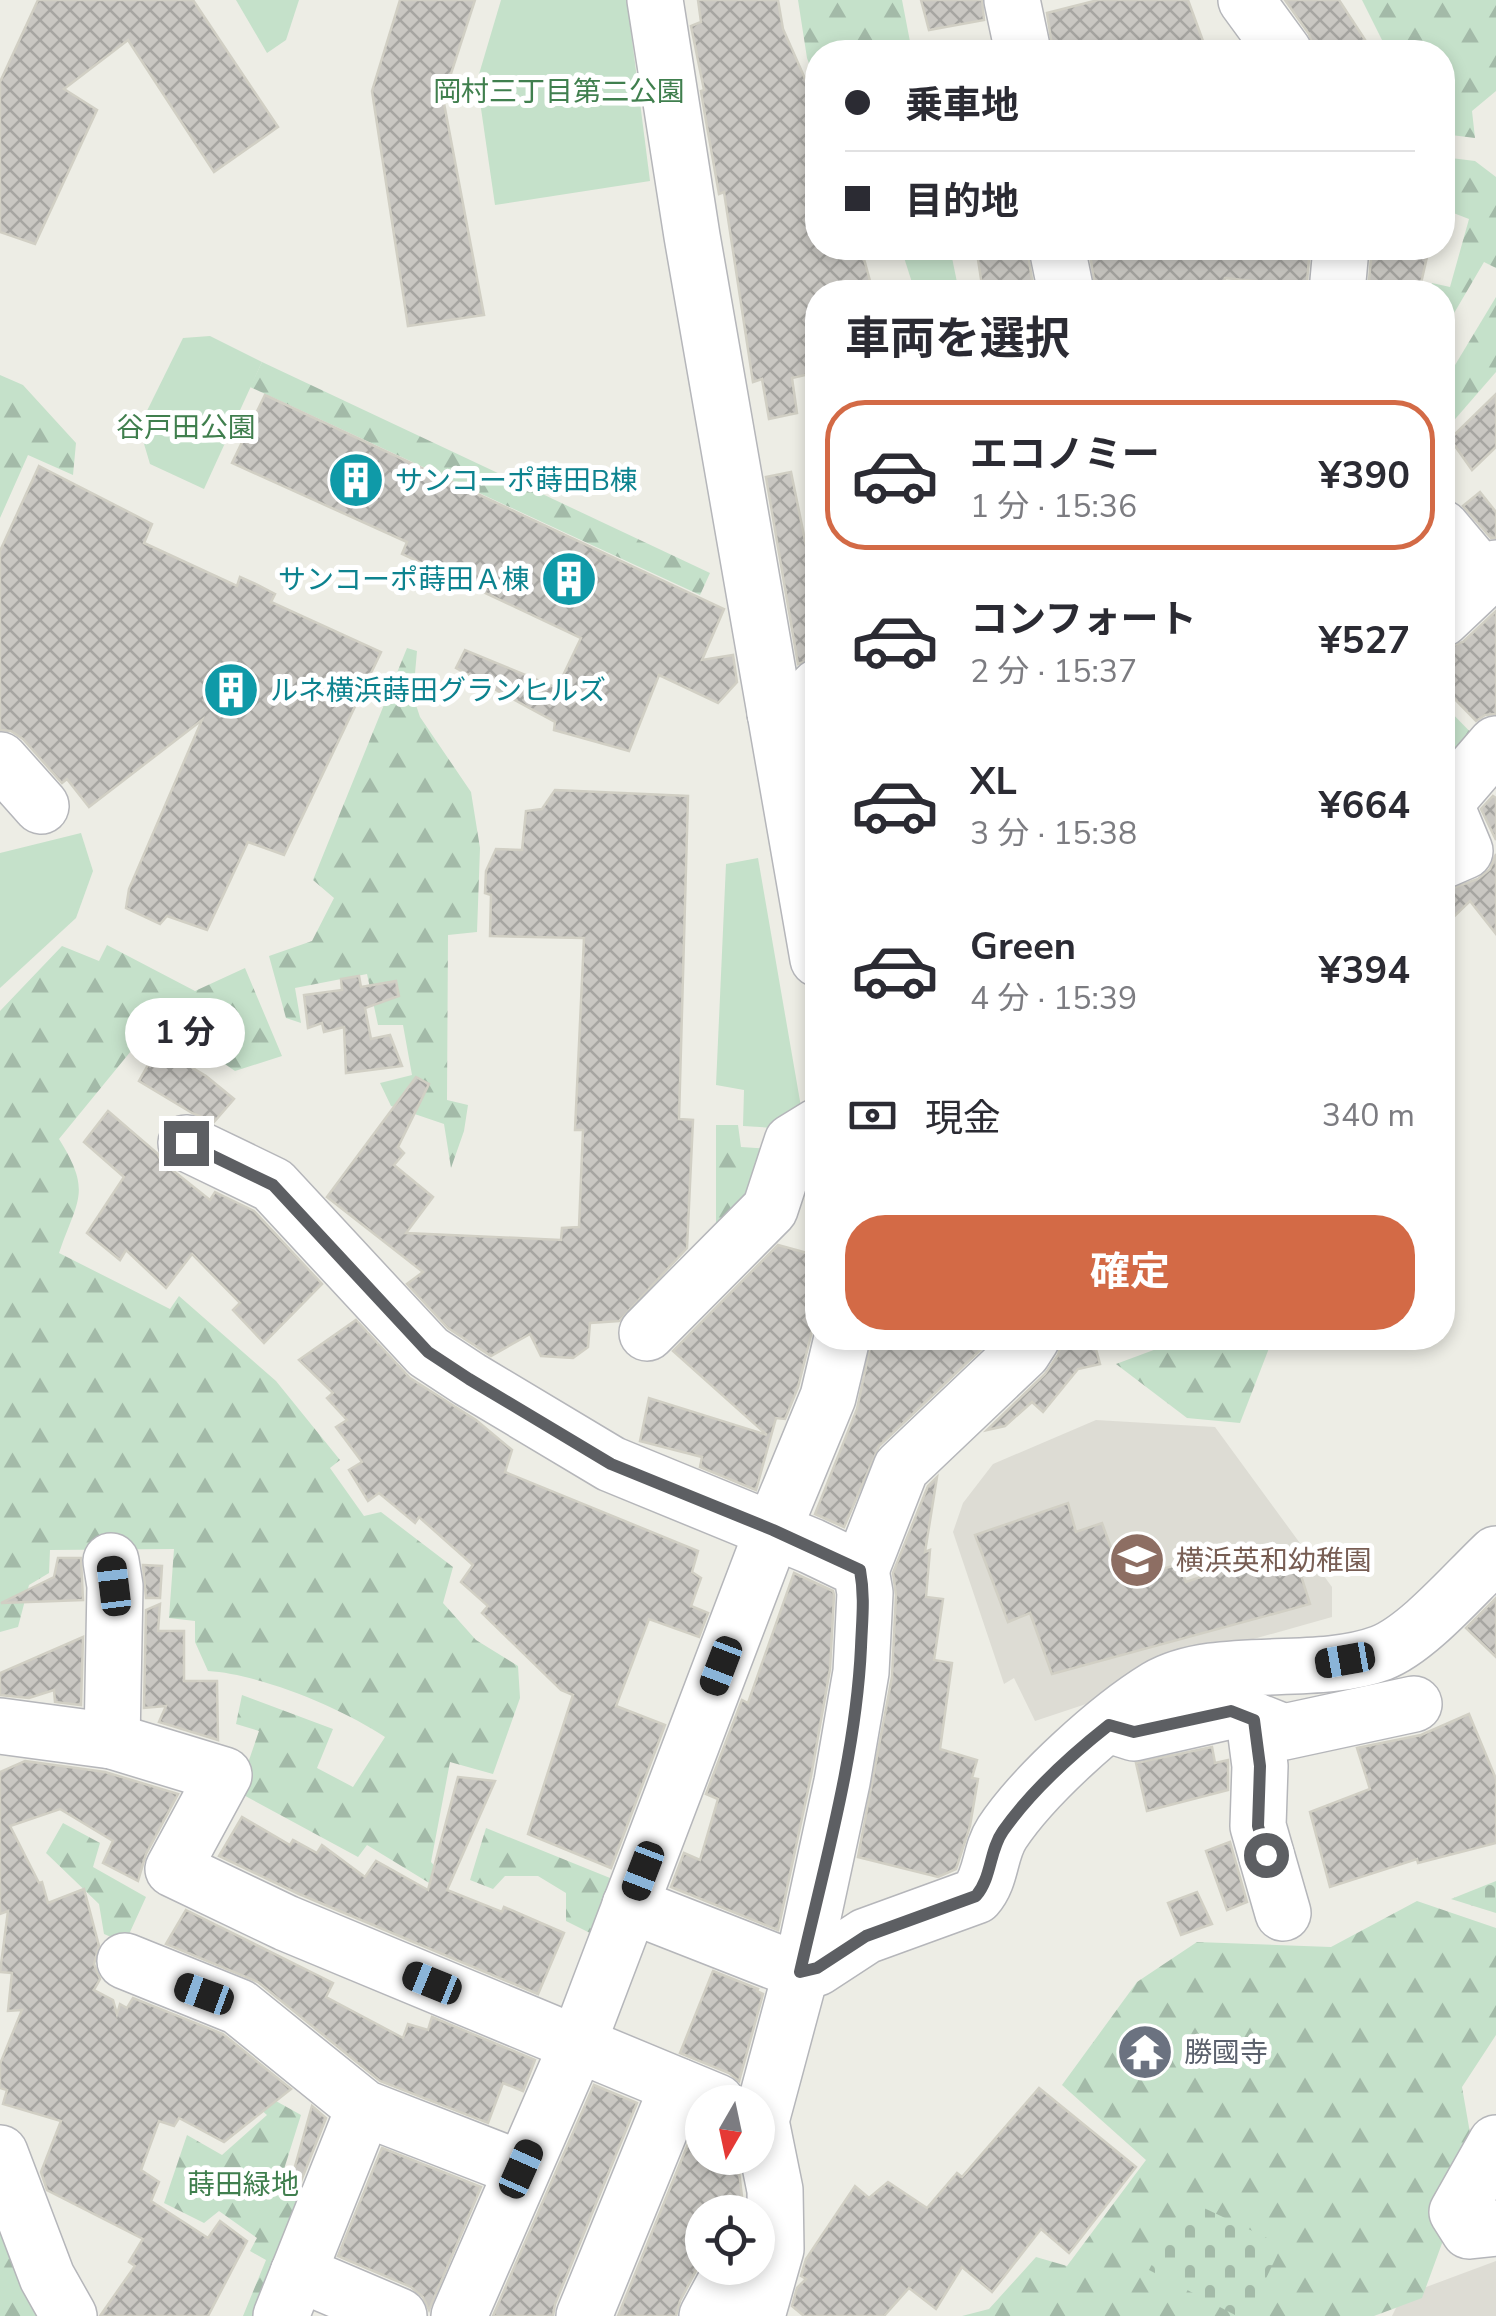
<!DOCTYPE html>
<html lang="ja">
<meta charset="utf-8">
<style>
:root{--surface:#fff;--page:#f7f7f7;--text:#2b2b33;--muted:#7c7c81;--line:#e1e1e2;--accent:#d36a46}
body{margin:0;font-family:"Nunito Sans","Noto Sans JP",sans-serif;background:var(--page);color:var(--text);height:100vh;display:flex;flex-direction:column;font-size:38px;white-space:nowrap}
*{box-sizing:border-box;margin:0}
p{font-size:32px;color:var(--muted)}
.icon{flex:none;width:55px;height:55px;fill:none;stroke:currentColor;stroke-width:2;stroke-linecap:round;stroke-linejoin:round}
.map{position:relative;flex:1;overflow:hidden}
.sheet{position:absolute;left:805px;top:280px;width:650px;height:1070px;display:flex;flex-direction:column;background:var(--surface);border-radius:40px;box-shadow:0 5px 15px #0003}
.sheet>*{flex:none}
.hud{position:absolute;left:805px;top:40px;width:650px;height:220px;border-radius:40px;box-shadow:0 5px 15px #0003;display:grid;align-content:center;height:220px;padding:0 40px;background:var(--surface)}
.needle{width:65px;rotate:189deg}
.buttons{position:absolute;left:685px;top:2085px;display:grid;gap:20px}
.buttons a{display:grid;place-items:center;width:90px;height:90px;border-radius:50%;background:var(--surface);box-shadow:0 5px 15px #0003;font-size:50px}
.end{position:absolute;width:45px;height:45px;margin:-22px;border:12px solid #5d5f63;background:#fff;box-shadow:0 0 0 5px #fff}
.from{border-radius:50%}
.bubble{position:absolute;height:70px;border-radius:35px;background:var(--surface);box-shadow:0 5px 15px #0003;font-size:32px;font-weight:700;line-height:70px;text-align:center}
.car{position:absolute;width:30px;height:60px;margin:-30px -15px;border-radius:12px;box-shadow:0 0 8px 2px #0007;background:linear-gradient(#222 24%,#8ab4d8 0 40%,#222 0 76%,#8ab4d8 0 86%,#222 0)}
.hud b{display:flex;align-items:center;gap:35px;height:95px;font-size:38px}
.hud b+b{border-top:2px solid var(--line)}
.hud i{width:25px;height:25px;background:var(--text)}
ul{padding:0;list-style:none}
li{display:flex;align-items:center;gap:30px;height:150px;margin:0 20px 15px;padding:0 20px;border:5px solid transparent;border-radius:40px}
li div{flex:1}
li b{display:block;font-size:38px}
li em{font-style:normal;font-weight:700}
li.current{border-color:var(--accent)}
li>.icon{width:90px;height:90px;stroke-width:1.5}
h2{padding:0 40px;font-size:45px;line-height:120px}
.pay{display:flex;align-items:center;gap:25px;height:110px;padding:0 40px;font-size:38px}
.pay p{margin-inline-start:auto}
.action{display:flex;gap:20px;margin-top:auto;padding:20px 40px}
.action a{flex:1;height:115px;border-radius:40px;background:var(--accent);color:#fff;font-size:40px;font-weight:700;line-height:115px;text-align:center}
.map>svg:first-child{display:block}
.education{fill:#dddcd4}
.forest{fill:url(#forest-firs)}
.cemetery{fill:url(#cemetery-stones)}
.park{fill:#c5e1ca}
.building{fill:url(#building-cross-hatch);stroke:#d1cfc4;stroke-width:2.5}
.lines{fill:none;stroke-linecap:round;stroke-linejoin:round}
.minor-casing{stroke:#b5b6ba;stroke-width:58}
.minor{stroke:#fff;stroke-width:55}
.route{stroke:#5d5f63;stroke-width:12}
.labels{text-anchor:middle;stroke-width:10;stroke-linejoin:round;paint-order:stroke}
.park-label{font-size:28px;fill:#407f4e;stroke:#fff}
.culture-label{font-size:28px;fill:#0d838f;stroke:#fff;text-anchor:start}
.education-label{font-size:28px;fill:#785e54;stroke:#fff;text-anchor:start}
.worship-label{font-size:28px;fill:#5b616d;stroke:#fff;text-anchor:start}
</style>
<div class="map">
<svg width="1496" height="2316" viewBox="0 0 1496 2316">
<defs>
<pattern id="forest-firs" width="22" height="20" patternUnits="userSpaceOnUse" patternTransform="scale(2.5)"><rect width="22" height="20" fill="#c5e1ca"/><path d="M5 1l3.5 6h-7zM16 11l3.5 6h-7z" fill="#a3baa8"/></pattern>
<pattern id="cemetery-stones" width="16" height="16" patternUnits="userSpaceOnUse" patternTransform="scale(2.5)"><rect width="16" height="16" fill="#c5e1ca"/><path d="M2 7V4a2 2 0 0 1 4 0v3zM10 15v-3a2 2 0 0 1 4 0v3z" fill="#a3baa8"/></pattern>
<pattern id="building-cross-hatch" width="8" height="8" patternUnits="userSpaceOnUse" patternTransform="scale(2.5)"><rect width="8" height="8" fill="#c9c7c2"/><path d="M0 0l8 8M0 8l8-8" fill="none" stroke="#a6a5a1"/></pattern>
</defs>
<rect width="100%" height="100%" fill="#edede5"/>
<g class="education">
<polygon points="1096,1420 1215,1427 1332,1587 1332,1617 1161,1665 1086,1704 1035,1721 1014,1678 1004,1684 953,1532 963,1503 993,1464"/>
<polygon points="1496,2261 1496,2316 1392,2316 1402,2296"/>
</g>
<g class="forest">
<polygon points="798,0 902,0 912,52 818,52 817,85 807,58"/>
<polygon points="1362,0 1496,0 1496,91 1472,111 1475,138 1443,134 1442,52 1379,52 1385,46"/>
<polygon points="1443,157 1475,161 1496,177 1496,268 1484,262 1443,332 1442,292 1430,292 1432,283 1450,287 1469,219 1443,209"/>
<polygon points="1496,297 1496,372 1443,433 1443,385"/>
<polygon points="262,362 710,573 700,595 250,387"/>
<polygon points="0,375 23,385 76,443 73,475 28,455 0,518"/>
<polygon points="407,648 417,651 413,696 420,717 471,792 480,848 477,932 448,935 447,1100 468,1105 464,1131 451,1168 444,1124 391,1106 380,1083 412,1075 403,1025 378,1025 367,974 295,988 301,1023 286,1018 269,956 312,941 334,898 313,880"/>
<polygon points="1443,704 1483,745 1452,759 1443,750"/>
<path d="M107 945 195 991 245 968 282 1056 235 1071 158 1018 59 1139C92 1192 78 1198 59 1253L170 1309 179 1296 276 1381 340 1460 330 1468 364 1516 381 1512 453 1567 443 1603 476 1640 518 1666 520 1698 493 1774 450 1762 431 1862 446 1879 444 1892 367 1845 358 1857 238 1792 259 1731 236 1724 242 1695 333 1729 317 1768 353 1787 385 1737C342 1708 260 1674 208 1671L195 1642V1621L169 1618 174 1549 50 1550 49 1573 29 1585 18 1627 0 1632V1011L62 946 99 961Z"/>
<polygon points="716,1125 738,1125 741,1147 771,1149 759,1203 716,1232"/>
<polygon points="1186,1338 1273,1338 1240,1423 1187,1418 1116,1364"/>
<polygon points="63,1823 100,1843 93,1867 146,1897 125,1943 104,1934 99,1904 46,1853"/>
<polygon points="486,1828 615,1880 594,1935 566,1921 566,1893 538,1876 505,1876 493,1889 470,1880"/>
<polygon points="1417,1901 1496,1928 1496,2035 1462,2087 1474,2156 1422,2298 1374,2316 962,2316 989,2309 1036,2257 1067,2266 1146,2160 1062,2085 1137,1982 1197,1942 1331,1947"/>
<polygon points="242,2082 301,2115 279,2185 317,2200 274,2316 243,2316 266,2260 250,2251 257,2238 219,2211 204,2223 164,2203 187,2135 222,2155 267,2115 239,2091"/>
<polygon points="0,2188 60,2316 0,2316"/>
</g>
<g class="cemetery">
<polygon points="1496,1881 1496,1913 1451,1899"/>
<polygon points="1185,2199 1282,2245 1248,2316 1237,2316 1149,2270"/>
</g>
<g class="park">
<polygon points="236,0 299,0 286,40 267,53"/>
<polygon points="501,0 627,0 650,181 495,205 477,81"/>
<polygon points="901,248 950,248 959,292 915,292"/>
<polygon points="210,336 262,362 204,489 150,464 139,427 183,338"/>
<polygon points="81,833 93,871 76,918 0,988 0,853"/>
<polygon points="758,858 805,1130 743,1126 744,1090 716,1085 726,864"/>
</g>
<g class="building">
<polygon points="38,0 193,0 278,127 214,172 128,40 64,89 97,110 35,244 0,232 0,82"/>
<polygon points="400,0 475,0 443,98 484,315 408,326 372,91"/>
<polygon points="698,0 778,0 783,29 818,108 818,248 861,248 873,292 818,292 818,372 792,378 797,413 769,419 762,379 753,382 724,192 719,194 706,121 701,91 704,90 691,26 701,22"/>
<polygon points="921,0 982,0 984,20 929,30"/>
<polygon points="1098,0 1188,0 1207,52 1053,52 1047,13"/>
<polygon points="1285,0 1339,0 1373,52 1315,52 1309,34"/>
<polygon points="1002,248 1027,248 1034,292 983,292 977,253"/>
<polygon points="1089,248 1310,248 1306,292 1295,292 1295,285 1225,278 1223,292 1096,292"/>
<polygon points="1372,248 1429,248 1419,292 1368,292"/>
<polygon points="1496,394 1496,447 1472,470 1450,439"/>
<polygon points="265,395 724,609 702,660 733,655 737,682 718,703 659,675 629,751 554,730 555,722 456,668 465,650 557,688 581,638 402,554 407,542 232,463"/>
<polygon points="39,466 152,524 144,543 237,586 240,577 258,585 275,594 271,602 381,652 284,855 248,842 207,930 167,916 160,924 126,908 129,889 202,720 89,807 67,779 62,783 23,739 11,731 0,730 0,551"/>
<polygon points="791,472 818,604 818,657 798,664 766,477"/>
<polygon points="1480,492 1496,512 1496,538 1491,538 1463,506"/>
<polygon points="1496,611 1496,714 1485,715 1476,721 1442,686 1442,649 1463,642"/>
<polygon points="555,790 688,796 679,1119 693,1120 687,1248 619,1321 590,1323 588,1347 573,1358 541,1356 530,1334 491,1356 448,1328 407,1284 423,1272 327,1197 416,1077 429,1084 398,1147 404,1153 394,1165 433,1197 406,1233 561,1240 562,1228 579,1227 583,1130 575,1130 584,938 490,936 491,895 485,893 486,871 496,849 522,850 526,811 542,809"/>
<polygon points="1493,796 1496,798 1496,840 1481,809"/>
<polygon points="1496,854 1496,934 1470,901 1442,928 1442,892 1478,879 1490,869"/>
<polygon points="359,976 361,987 396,981 399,996 365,1008 371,1039 390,1035 402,1066 346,1073 344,1027 324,1032 322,1023 308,1028 304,995 342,990 341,979"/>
<polygon points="158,1047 206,1076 234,1099 214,1122 192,1113 139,1081"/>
<polygon points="108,1111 158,1154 161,1161 210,1200 215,1192 254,1211 322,1284 264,1343 233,1310 240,1303 192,1254 166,1288 126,1250 120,1260 87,1233 124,1177 84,1142"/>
<polygon points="778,1245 818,1256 818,1320 812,1331 798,1387 785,1419 776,1418 756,1490 700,1467 702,1457 640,1441 649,1398 767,1435 673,1351"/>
<polygon points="356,1320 410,1378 476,1420 512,1450 505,1472 698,1551 692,1572 701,1578 691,1606 708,1613 699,1637 649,1619 616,1706 665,1725 611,1868 528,1834 573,1695 561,1690 482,1613 488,1606 461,1582 473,1565 419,1517 415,1523 379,1493 368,1501 349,1470 362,1462 336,1427 347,1420 327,1398 333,1393 299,1360"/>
<polygon points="872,1338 993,1338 879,1446 844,1527 815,1514 857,1409"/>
<polygon points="1063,1338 1093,1338 1100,1364 1078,1369 1043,1412 1032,1402 1005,1426 987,1430 1045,1374 1058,1355"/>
<polygon points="937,1477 925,1552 930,1550 926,1597 943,1599 934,1660 952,1663 940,1749 977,1760 972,1778 978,1779 970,1826 956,1869 938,1877 858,1857 892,1677 896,1595 893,1573 928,1486"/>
<polygon points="1068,1503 1076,1532 1102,1523 1123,1581 1179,1564 1186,1582 1292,1547 1310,1604 1052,1674 1030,1613 1008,1622 975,1535"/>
<polygon points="58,1558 81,1558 83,1600 1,1603 54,1577"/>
<polygon points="143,1565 162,1566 160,1598 146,1598"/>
<polygon points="794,1573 833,1591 834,1595 830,1669 811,1776 778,1930 671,1887 684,1853 700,1860 718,1799 706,1794 742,1700 748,1703"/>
<polygon points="1496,1598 1496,1657 1466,1628"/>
<polygon points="160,1604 158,1631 184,1631 184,1681 217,1681 218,1740 159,1722 166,1706 144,1708 146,1610"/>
<polygon points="83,1637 81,1705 55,1702 54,1690 29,1698 0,1695 0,1673"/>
<polygon points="1469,1714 1496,1779 1496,1843 1418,1863 1417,1859 1330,1887 1310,1812 1370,1789 1357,1748 1421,1735"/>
<polygon points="1212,1747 1215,1763 1228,1760 1228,1790 1147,1811 1136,1763"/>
<polygon points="25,1761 105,1772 178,1794 146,1854 138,1881 103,1863 113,1841 60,1809 10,1826 39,1883 42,1882 48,1903 84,1889 99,1946 94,1964 100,1979 94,1990 113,2000 117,2014 120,2004 127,2008 133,1998 223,2034 291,2089 224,2142 179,2118 174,2126 159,2121 141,2170 159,2182 151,2201 208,2238 220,2221 247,2241 208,2316 100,2316 135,2266 129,2262 143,2239 47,2190 41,2172 61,2121 3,2104 7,2090 0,2088 0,2064 22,2010 8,2011 12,1973 0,1972 8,1911 0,1914 0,1772"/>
<polygon points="458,1777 495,1781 447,1890 502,1912 504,1907 564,1933 538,1994 299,1894 219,1856 242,1817 290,1845 293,1840 317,1853 322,1845 365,1877 376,1861 428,1890"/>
<polygon points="1230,1842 1247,1902 1227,1910 1206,1851"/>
<polygon points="1197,1892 1212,1924 1181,1935 1168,1903"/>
<polygon points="186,1910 333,1983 326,1997 403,2038 408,2024 428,2030 432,2017 535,2060 523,2091 503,2083 488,2123 380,2081 258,1982 166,1944"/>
<polygon points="713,1971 758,1989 757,1991 763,1994 739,2081 729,2073 680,2053"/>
<polygon points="594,2085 637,2103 555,2304 553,2316 493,2316"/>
<polygon points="1039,2088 1136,2167 1069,2253 1041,2229 992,2292 962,2267 936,2309 909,2288 884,2316 804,2316 792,2306 797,2288 806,2279 801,2276 806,2259 855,2186 869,2198 888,2182 927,2208 957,2173 962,2177"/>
<polygon points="312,2106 326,2118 301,2181 292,2177"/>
<polygon points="695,2127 702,2130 702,2158 725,2158 738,2163 743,2205 739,2212 702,2212 702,2259 680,2301 676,2316 618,2316"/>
<polygon points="382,2148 481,2187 429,2310 423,2297 411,2287 338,2256"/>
</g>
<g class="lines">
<g class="minor-casing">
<g id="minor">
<polyline points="655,0 692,236 818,959"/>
<polyline points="1012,0 1023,52"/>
<polyline points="1246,0 1284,52"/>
<polyline points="1057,248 1066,292"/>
<polyline points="1337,292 1341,248"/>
<polyline points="1442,528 1485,579"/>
<polyline points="1442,619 1496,568"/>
<polyline points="775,713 802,706 818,687"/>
<polyline points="0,760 41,806"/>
<polyline points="1442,861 1465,851 1445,803 1496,744"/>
<polyline points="186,1143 273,1185 428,1352 469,1379 611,1464 811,1546 861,1570 865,1593 861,1672 842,1782 801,1972 761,2121 775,2190 776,2249 757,2316"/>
<polyline points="647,1333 770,1209 792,1142 818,1126"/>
<polyline points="111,1561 115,1586 112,1741"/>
<polyline points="861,1570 901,1468 1023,1352 1032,1338"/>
<polyline points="1254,1720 1260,1766 1258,1826 1283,1913"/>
<polyline points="1109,1725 1134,1733 1231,1711 1284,1732 1414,1704"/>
<polyline points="0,1726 112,1741 224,1775 173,1869 286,1923 717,2102"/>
<path d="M630 1905 801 1972 817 1968 866 1936 976 1896C992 1878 989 1853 1002 1833 1033 1786 1108 1718 1157 1688 1214 1654 1315 1678 1381 1653 1418 1639 1466 1582 1496 1554"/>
<polyline points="125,1961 239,2007 364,2108 521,2169"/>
<polyline points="1496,2143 1457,2212 1469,2231 1496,2228"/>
<polyline points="0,2153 47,2277 69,2316"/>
<polyline points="298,2273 399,2316"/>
<polyline points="281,2316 364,2108"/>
<polyline points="459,2316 578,2043 773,1530 828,1397 842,1338"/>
<polyline points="584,2316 678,2086"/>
<polyline points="707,2316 733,2268"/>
</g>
</g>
<use href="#minor" class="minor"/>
</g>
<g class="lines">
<path class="route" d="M186 1143 273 1185 428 1352 469 1379 611 1464 773 1530 860 1570C865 1597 862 1620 861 1647 856 1756 824 1866 800 1972L817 1968 866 1936 976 1896C992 1877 989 1851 1003 1831 1031 1791 1071 1755 1109 1725L1134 1732 1231 1711 1254 1720 1260 1766 1258 1826 1266 1855"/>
</g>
<defs>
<g id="building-disc" transform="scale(2.875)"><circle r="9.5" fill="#0f9aa8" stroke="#fff"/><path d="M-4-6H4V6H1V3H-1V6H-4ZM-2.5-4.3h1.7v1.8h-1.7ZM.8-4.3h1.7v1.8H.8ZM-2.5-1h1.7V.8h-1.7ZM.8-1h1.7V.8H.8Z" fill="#fff"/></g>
<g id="school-disc" transform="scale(2.875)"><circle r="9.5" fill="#8d6e63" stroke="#fff"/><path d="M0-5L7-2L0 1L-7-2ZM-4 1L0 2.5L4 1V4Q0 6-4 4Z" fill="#fff"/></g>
<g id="temple-disc" transform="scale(2.875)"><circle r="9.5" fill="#6b7280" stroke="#fff"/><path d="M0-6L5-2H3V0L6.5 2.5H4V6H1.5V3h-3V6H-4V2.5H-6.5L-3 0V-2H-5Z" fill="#fff"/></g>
</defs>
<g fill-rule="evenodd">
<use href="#building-disc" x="356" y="480"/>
<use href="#building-disc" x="569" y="579"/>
<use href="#building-disc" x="231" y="690"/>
<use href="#school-disc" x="1137" y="1560"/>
<use href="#temple-disc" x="1145" y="2052"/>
</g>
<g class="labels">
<g class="park-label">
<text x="559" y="101">岡村三丁目第二公園</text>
<text x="186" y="437">谷戸田公園</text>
<text x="243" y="2194">蒔田緑地</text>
</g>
<g class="culture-label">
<text x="395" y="490">サンコーポ蒔田B棟</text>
<text x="530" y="589" text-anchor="end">サンコーポ蒔田Ａ棟</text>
<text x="270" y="700">ルネ横浜蒔田グランヒルズ</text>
</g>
<g class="education-label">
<text x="1176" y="1570">横浜英和幼稚園</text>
</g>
<g class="worship-label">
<text x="1184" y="2062">勝國寺</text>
</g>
</g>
</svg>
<div class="buttons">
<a><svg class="needle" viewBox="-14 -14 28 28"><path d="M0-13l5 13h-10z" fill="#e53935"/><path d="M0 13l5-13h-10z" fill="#7c7c81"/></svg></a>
<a><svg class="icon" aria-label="locate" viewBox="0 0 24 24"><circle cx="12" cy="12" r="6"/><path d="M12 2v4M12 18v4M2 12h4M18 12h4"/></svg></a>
</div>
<i class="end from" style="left:1266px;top:1855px"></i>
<i class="end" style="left:186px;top:1143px"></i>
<div class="bubble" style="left:125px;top:998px;width:120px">1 分</div>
<i class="car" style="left:114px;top:1586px;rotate:353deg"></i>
<i class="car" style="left:1345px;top:1660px;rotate:260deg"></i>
<i class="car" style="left:721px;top:1666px;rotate:201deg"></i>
<i class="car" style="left:643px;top:1871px;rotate:201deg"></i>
<i class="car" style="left:432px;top:1983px;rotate:292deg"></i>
<i class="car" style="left:204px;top:1994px;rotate:290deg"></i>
<i class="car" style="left:521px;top:2169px;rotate:24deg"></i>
<div class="hud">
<b><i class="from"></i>乗車地</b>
<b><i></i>目的地</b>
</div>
<section class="sheet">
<h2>車両を選択</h2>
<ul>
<li class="current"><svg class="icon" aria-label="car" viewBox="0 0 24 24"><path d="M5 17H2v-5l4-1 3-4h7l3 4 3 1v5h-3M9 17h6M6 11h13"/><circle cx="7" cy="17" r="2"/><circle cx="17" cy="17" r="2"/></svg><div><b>エコノミー</b><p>1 分 · 15:36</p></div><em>¥390</em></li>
<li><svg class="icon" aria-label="car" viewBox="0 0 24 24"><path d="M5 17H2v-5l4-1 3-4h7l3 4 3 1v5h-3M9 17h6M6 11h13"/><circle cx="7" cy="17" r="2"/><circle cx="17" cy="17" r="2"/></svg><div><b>コンフォート</b><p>2 分 · 15:37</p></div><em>¥527</em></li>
<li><svg class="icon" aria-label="car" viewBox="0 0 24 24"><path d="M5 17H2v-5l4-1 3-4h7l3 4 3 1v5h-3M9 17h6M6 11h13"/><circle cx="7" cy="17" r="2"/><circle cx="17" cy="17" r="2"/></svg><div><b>XL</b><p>3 分 · 15:38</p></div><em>¥664</em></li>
<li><svg class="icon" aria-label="car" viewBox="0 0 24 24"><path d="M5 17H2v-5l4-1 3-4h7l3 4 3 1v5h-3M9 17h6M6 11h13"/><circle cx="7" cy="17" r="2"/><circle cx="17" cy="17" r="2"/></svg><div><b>Green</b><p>4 分 · 15:39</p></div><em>¥394</em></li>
</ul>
<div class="pay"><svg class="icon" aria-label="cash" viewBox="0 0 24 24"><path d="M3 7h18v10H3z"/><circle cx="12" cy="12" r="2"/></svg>現金<p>340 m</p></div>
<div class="action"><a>確定</a></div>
</section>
</div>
